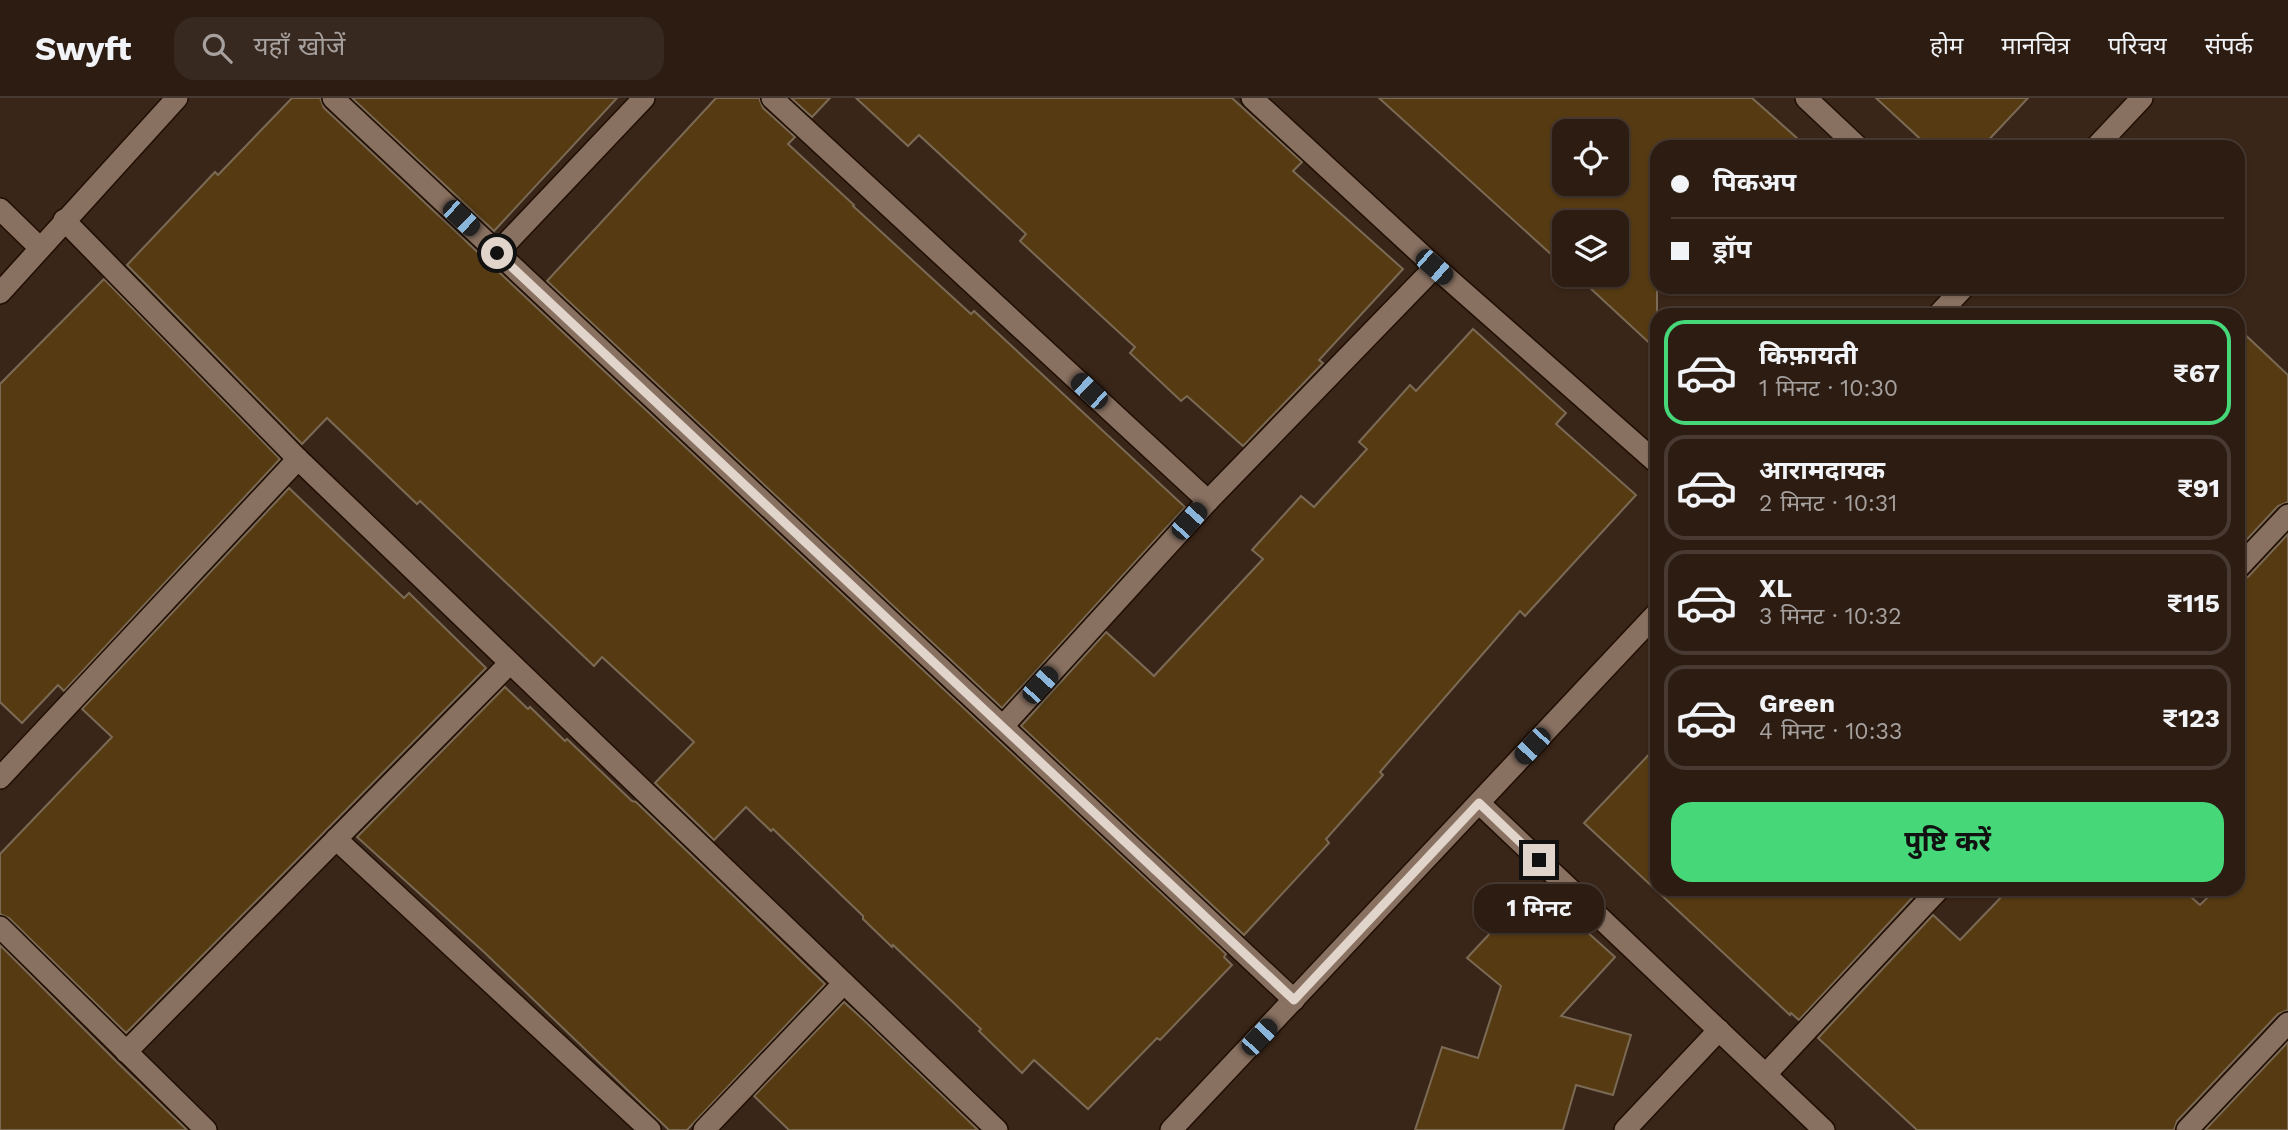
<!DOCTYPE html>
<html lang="hi">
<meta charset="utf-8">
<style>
:root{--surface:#2c1c12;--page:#382920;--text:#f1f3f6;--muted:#a6a19f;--line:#483a32;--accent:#46d779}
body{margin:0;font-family:"Work Sans","Noto Sans Devanagari",sans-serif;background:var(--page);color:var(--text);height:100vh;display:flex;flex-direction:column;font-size:26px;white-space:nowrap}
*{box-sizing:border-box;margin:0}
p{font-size:23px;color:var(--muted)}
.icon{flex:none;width:38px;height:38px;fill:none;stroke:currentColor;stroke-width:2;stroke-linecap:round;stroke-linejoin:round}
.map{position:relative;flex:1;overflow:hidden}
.details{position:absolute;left:1650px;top:210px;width:595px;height:588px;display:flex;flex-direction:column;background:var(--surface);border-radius:21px;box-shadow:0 2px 5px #0004,0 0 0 2px var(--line)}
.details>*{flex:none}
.top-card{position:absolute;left:1650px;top:42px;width:595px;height:154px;border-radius:21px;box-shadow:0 2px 5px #0004,0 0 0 2px var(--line);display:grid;align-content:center;height:154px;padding:0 21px;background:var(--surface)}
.fabs{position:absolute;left:1552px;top:21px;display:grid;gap:14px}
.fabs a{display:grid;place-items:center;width:77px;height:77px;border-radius:14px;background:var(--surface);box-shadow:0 2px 5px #0004,0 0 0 2px var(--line);font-size:35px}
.end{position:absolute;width:32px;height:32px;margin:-16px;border:9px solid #e1d4cb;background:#111;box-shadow:0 0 0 4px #111}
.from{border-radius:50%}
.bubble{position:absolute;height:49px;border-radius:21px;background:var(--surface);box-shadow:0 2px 5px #0004,0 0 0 2px var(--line);font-size:23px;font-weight:700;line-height:49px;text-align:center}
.car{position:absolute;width:21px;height:42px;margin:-21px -10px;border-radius:9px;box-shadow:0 0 5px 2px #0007;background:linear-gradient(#222 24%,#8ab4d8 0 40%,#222 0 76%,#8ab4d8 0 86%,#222 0)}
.top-card b{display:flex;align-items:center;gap:24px;height:66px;font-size:26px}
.top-card b+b{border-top:2px solid var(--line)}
.top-card i{width:18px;height:18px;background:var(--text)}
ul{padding:12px 0 0;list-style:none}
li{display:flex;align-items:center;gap:21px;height:105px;margin:0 14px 10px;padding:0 7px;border:4px solid var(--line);border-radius:21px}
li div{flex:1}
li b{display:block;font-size:26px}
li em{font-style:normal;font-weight:700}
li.selected{border-color:var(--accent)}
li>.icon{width:63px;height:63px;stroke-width:1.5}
.action{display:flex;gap:14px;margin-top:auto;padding:14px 21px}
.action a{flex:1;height:80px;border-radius:21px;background:var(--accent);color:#111;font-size:28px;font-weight:700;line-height:80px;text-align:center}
header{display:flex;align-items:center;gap:42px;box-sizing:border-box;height:98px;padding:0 35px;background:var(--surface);border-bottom:2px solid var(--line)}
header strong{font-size:33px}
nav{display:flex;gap:38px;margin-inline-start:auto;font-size:24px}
.search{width:490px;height:63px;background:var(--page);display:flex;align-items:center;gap:18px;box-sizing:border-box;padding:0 24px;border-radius:21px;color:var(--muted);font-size:26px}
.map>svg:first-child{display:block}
.building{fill:#563b12;stroke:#7b6a55;stroke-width:2;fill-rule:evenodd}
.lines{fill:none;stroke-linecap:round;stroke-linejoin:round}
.minor-casing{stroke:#210e03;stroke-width:24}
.minor{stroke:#897161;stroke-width:21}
.route{stroke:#e1d4cb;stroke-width:9}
</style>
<header>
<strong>Swyft</strong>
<div class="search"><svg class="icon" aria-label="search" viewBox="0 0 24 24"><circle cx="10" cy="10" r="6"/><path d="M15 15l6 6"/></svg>यहाँ खोजें</div>
<nav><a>होम</a><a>मानचित्र</a><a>परिचय</a><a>संपर्क</a></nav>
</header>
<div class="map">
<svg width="2288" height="1032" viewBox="0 0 2288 1032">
<rect width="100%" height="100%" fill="#3a2618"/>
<g class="building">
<polygon points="292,0 320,0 324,10 1226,856 1224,859 1232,867 1160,942 1157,940 1088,1011 1034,962 1022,975 979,933 981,931 893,847 892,849 863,821 863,818 773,731 771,733 746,709 714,742 655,685 694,644 602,559 594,568 420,403 417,406 327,320 302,346 127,167 215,74 218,77"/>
<polygon points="352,0 617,0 494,133"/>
<polygon points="716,0 759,0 763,10 795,39 788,46 854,107 853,108 971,216 974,213 1185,409 1002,610 547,183"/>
<polygon points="791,0 830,0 812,19"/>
<polygon points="856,0 1232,0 1302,64 1293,73 1403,171 1319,262 1323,265 1243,348 1187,298 1181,303 1130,255 1135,249 1020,143 1026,136 919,37 908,48"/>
<path d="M1379 0H1752L1807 49H1657V252L1576 177H1617V124H1564V168ZM1564 33H1617V86H1564Z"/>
<polygon points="1876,0 2028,0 1982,49 1929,49"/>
<polygon points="104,181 280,361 64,593 58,587 22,625 0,604 0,286"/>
<polygon points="2238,230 2288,277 2288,404 2278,408 2238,451"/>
<polygon points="1473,231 1566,315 1556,326 1636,397 1525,518 1520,513 1380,674 1383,677 1326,741 1329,745 1244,837 1021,628 1106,534 1154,578 1263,461 1252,452 1301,398 1314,409 1367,351 1359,344 1410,287 1416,293"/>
<polygon points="289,390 404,500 409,495 486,570 126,935 9,820 0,816 0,756 112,639 82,611"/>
<polygon points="2288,436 2288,912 2278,916 2177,1023 2174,1032 1917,1032 1818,940 1933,817 1960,842 2009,791 2182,791 2200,807 2216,791 2238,791 2238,483 2248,479"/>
<polygon points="505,589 528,611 530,609 565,643 567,641 632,703 636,704 825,886 687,1032 669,1032 485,855 357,739"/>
<polygon points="1657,648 1657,791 1905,791 1913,799 1799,922 1791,915 1790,917 1584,725"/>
<polygon points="1535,787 1615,859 1561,918 1631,937 1613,997 1576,987 1563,1032 1415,1032 1442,949 1478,960 1501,888 1467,860"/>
<polygon points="0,847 119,966 187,1032 0,1032"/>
<polygon points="844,904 868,926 978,1032 789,1032 754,998"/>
<polygon points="2288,944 2288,1032 2205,1032"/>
</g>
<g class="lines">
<g class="minor-casing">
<g id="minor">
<polyline points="333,0 1294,902"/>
<polyline points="772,0 1208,403"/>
<polyline points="1252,0 1435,169 1657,365"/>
<polyline points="1806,0 1858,49"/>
<polyline points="2096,49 2142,0"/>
<polyline points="0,111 40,150"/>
<polyline points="64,122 298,361 997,1032"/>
<polyline points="497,155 644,0"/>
<polyline points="0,195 177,0"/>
<polyline points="1938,217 1964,189"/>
<polyline points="2238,470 2288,417"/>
<polyline points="1003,628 1208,403 1435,169"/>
<polyline points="0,680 298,361"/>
<polyline points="1479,705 1824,1032"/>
<polyline points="336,741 650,1032"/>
<polyline points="0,829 206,1032"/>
<polyline points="126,954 510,565"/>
<polyline points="1766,976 1939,791"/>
<polyline points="704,1032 844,885"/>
<polyline points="1171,1032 1657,515"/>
<polyline points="1625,1032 1719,932"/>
<polyline points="2187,1032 2288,925"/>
</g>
</g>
<use href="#minor" class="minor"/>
</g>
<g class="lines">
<polyline class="route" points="497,155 1294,902 1479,705 1539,762"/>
</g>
</svg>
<div class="fabs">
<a><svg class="icon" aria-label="locate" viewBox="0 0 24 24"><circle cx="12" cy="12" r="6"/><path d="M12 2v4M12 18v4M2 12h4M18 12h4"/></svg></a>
<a><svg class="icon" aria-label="layers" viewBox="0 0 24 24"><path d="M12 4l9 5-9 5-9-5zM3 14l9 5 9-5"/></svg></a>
</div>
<i class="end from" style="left:497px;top:155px"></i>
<i class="end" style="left:1539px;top:762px"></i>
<div class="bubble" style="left:1474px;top:786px;width:130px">1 मिनट</div>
<i class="car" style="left:461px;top:120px;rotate:133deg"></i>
<i class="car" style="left:1434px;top:169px;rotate:131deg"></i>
<i class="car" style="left:1089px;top:293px;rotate:313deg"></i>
<i class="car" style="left:1189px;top:423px;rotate:42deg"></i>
<i class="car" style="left:1040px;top:587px;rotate:42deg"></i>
<i class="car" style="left:1532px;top:648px;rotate:223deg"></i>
<i class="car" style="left:1259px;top:939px;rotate:43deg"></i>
<div class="top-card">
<b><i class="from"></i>पिकअप</b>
<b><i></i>ड्रॉप</b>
</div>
<section class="details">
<ul>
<li class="selected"><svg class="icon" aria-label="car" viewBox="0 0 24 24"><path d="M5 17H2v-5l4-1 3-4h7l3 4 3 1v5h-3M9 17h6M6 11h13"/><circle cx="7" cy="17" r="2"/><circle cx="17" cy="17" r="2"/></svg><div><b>किफ़ायती</b><p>1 मिनट · 10:30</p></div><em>₹67</em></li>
<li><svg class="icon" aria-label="car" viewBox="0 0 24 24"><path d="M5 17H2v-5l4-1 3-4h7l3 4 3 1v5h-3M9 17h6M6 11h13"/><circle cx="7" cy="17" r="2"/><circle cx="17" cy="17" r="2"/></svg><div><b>आरामदायक</b><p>2 मिनट · 10:31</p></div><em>₹91</em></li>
<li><svg class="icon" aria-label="car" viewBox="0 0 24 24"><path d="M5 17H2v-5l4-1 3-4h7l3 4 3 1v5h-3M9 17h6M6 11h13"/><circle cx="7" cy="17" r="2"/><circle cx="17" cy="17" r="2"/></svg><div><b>XL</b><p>3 मिनट · 10:32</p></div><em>₹115</em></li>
<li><svg class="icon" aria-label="car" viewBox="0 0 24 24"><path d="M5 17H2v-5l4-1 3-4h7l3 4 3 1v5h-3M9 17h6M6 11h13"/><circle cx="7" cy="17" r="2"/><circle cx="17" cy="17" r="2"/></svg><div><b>Green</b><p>4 मिनट · 10:33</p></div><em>₹123</em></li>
</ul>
<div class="action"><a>पुष्टि करें</a></div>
</section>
</div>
